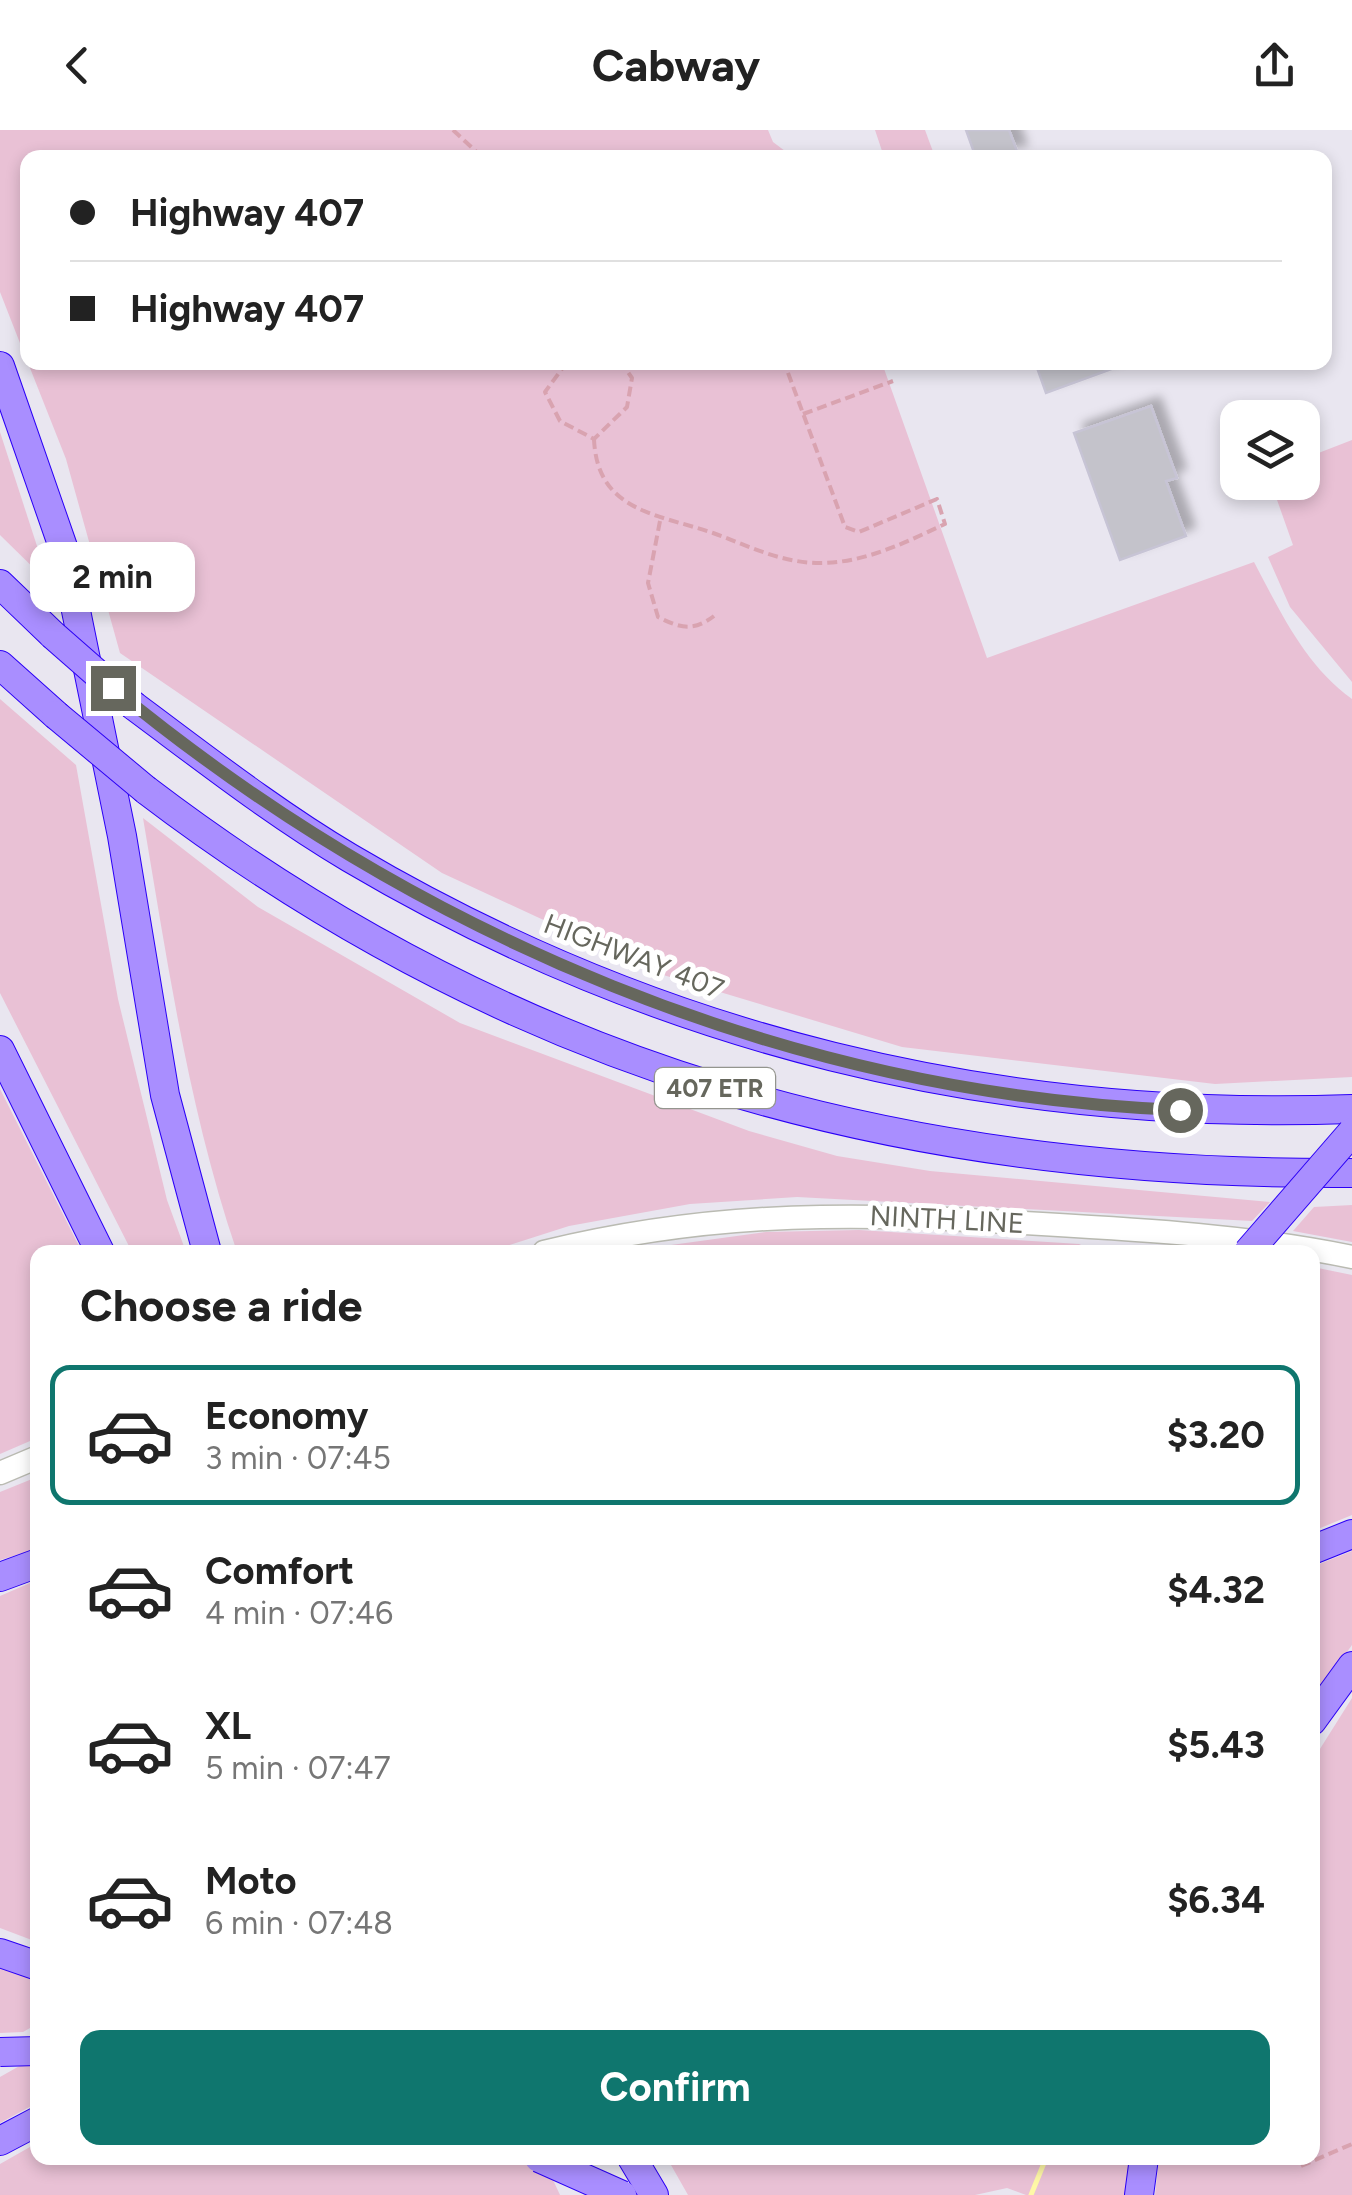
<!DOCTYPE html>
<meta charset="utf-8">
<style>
:root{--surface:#fff;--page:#f6f6f6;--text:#222;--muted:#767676;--line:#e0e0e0;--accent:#0f766e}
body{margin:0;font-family:Figtree,sans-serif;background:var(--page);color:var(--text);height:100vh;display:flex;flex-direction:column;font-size:38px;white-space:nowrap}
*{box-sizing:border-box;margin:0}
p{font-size:32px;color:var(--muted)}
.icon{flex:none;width:55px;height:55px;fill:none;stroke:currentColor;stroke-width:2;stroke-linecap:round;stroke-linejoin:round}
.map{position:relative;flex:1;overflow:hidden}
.panel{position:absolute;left:30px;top:1115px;width:1290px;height:920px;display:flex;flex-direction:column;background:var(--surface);border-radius:20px;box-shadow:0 5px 15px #0003}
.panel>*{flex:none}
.banner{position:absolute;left:20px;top:20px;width:1312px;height:220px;border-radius:20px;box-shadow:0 5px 15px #0003;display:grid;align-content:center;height:220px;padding:0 50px;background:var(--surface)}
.buttons{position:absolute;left:1220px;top:270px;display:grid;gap:20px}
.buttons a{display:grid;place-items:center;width:100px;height:100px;border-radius:20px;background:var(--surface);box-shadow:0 5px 15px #0003;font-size:50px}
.end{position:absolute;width:45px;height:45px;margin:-22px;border:12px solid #66675d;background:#fff;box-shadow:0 0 0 5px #fff}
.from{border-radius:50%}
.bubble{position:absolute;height:70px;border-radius:20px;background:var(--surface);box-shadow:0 5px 15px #0003;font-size:32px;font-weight:700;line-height:70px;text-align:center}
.banner b{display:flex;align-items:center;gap:35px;height:95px;font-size:38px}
.banner b+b{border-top:2px solid var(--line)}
.banner i{width:25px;height:25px;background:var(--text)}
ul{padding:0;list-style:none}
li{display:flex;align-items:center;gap:30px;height:140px;margin:0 20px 15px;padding:0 30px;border:5px solid transparent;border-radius:20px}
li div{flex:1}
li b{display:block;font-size:38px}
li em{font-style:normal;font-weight:700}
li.on{border-color:var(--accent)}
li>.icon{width:90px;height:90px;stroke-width:1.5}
h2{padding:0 50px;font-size:45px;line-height:120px}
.button{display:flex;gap:20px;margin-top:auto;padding:20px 50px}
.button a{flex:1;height:115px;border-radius:20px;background:var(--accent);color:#fff;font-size:40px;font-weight:700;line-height:115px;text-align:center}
header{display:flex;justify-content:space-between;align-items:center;height:130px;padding:0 50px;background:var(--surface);font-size:45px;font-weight:700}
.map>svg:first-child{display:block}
.green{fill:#e9c1d5}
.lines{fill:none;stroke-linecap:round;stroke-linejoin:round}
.stream{stroke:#fff8a7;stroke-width:5}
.building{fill:#c4c3cb;stroke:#c7c4d5;stroke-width:2.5;filter:url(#shadow)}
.secondary-casing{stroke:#babbb2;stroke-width:25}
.highway-casing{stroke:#2b00f6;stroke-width:30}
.path{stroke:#d9a3b0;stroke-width:4;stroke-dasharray:10 5;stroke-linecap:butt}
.secondary{stroke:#fff;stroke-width:22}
.highway{stroke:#a98eff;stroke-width:28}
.highway-bridge-casing{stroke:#2b00f6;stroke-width:30;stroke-linecap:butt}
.highway-bridge{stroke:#a98eff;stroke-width:28}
.route{stroke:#66675d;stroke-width:12}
.labels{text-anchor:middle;stroke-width:10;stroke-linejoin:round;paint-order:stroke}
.shield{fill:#fff;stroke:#94958e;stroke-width:2.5}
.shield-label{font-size:25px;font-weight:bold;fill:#66675d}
.street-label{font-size:28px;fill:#66675d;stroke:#fff}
</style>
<header><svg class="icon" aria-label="back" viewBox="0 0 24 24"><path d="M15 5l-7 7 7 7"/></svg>Cabway<svg class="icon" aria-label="share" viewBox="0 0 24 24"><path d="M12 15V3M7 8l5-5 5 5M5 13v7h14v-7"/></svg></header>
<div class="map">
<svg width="1352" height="2065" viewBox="0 0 1352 2065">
<defs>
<filter id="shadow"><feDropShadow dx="9" dy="-9" stdDeviation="5" flood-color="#0004"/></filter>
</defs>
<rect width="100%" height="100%" fill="#e9e6f0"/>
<g class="green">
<polygon points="0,0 768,0 773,12 793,27 28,28 27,231 0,162"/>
<polygon points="875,0 925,0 935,27 884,27"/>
<path d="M28 233H882L987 528 1254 432C1281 483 1305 535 1352 569V947L1215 954 902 917 660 844 442 743 120 523 66 329Z"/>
<polygon points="0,302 49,453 0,405"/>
<polygon points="1352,310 1352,552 1290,477 1268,427 1293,415 1271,353 1302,352 1303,329"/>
<polygon points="0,569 76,635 118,869 167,1070 186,1122 132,1122 0,863"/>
<path d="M143 688 258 777 460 893 749 1001 837 1026 930 1041 1270 1072 1252 1091 797 1067 690 1074 569 1096 488 1122H237C189 981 168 835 143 688Z"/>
<polygon points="0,959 82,1122 38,1122 37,1308 0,1324"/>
<polygon points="1352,1075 1352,1112 1293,1101 1314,1077"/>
<polygon points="859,1100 1079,1114 1096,1122 620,1122 766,1102"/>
<polygon points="1313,1137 1352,1145 1352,1385 1313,1401"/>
<polygon points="37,1347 37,1419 0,1430 0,1362"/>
<polygon points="1352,1421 1352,1515 1313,1569 1312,1437"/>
<polygon points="37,1450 37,1812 0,1798 0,1466"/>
<polygon points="1352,1568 1352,2065 1155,2065 1159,2028 1312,2028 1313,1630"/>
<polygon points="0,1837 37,1848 37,1894 23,1902 0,1903"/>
<polygon points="23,1934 37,1934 37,1973 0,1993 0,1947"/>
<polygon points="37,2013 38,2028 523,2028 547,2037 560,2065 0,2065 0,2034"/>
<polygon points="667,2028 1130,2028 1125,2065 1026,2065 1007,2058 975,2065 688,2065"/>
</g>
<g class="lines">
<polyline class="stream" points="1031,2065 1046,2028"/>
</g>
<g class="building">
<polygon points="966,0 1009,0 1018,24 976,28"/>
<polygon points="1035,232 1124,232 1125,234 1046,263"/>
<polygon points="1151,276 1177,348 1166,351 1186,406 1120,430 1074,303"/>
</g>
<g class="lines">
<g class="secondary-casing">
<g id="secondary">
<path d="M544 1122C720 1079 863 1083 1042 1094 1147 1100 1249 1106 1352 1127"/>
<polyline points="0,1343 38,1327"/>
</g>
</g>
<g class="highway-casing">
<g id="highway">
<polyline points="0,236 63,417 122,706 165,965 207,1122"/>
<polyline points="0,454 53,505"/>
<polyline points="0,535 56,585"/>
<path d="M134 576C204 628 274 683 350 728 658 910 995 992 1352 979"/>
<path d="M146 660C511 938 897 1046 1352 1043"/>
<polyline points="0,920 100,1122"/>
<polyline points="1312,1420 1352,1404"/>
<polyline points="0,1447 38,1433"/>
<polyline points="1312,1591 1352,1536"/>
<polyline points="0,1823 38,1836"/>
<polyline points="0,2011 38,1991"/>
<polyline points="632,2028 654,2065"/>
<polyline points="1139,2065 1144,2028"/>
</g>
</g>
<g class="path">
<polyline points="453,0 483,28"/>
<polyline points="567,232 545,262 560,291 594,309 627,277 632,248 621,232"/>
<polyline points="803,284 893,251"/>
<path d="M594 309C597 382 658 384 713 403 749 416 783 434 823 433 867 432 906 412 945 394L937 369 859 402 845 397 784 232"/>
<path d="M660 391 648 453 658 487C680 498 693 502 714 486"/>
<polyline points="1301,2036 1352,2014"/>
</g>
<use href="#secondary" class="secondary"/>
<use href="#highway" class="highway"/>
<g class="highway-bridge-casing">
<g id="highway-bridge">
<polyline points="53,505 134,576"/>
<polyline points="56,585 146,660"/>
<polyline points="1248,1122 1352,1002"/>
<polyline points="0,1922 38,1921"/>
<polyline points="539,2028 622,2065"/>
</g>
</g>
<use href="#highway-bridge" class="highway-bridge"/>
</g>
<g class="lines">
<path class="route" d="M113 558C414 806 788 964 1180 980"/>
</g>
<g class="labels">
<rect class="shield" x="655" y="938" width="120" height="40" rx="8"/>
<g class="shield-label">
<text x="715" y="967">407 ETR</text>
</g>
<g class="street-label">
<text transform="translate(634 826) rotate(21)" y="10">HIGHWAY 407</text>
<text transform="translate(947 1089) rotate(3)" y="10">NINTH LINE</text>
</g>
</g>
</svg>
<div class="buttons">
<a><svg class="icon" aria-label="layers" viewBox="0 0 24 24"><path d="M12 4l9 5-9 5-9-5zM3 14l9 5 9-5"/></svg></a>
</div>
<i class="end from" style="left:1180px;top:980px"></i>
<i class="end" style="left:113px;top:558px"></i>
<div class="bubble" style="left:30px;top:412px;width:165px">2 min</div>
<div class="banner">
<b><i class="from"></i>Highway 407</b>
<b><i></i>Highway 407</b>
</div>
<section class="panel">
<h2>Choose a ride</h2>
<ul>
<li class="on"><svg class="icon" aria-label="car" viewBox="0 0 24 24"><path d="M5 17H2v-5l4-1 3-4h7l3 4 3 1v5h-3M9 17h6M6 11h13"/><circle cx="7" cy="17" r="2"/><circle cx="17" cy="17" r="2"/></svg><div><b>Economy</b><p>3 min · 07:45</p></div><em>$3.20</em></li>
<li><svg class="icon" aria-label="car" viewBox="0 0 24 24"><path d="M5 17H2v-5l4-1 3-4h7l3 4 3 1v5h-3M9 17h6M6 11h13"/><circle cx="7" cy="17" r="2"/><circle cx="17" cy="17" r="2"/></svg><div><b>Comfort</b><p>4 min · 07:46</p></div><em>$4.32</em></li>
<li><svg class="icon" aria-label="car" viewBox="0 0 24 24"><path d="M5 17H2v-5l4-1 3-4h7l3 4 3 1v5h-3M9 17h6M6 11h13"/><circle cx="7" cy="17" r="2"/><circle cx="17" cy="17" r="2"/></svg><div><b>XL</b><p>5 min · 07:47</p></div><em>$5.43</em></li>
<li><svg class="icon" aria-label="car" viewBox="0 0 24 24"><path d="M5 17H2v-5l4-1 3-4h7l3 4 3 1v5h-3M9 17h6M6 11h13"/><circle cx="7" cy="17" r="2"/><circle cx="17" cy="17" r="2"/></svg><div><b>Moto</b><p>6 min · 07:48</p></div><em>$6.34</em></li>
</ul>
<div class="button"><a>Confirm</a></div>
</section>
</div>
